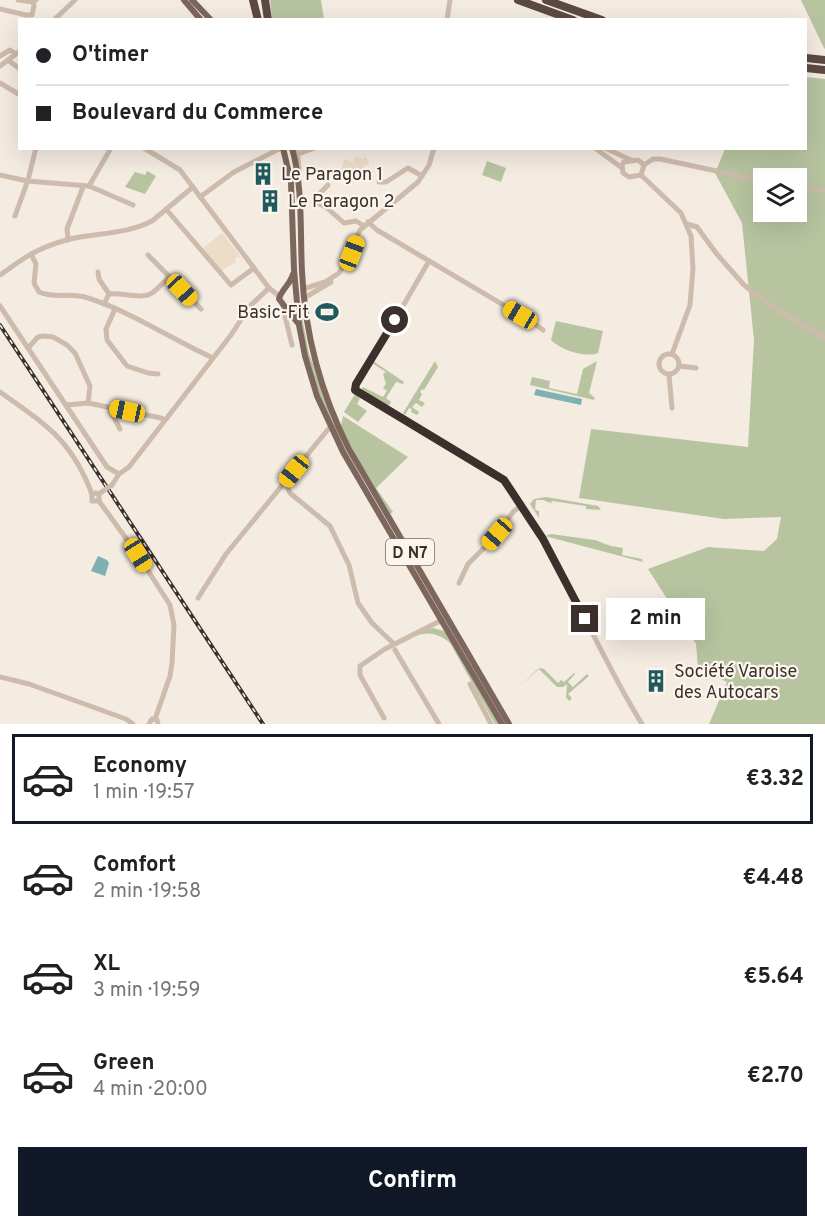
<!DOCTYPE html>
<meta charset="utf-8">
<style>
:root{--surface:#fff;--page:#f6f6f6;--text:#202124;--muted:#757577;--line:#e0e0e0;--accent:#111827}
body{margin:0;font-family:Overpass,sans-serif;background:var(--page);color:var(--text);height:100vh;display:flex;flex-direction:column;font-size:22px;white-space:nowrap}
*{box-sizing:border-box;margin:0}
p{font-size:20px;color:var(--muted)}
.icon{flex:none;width:33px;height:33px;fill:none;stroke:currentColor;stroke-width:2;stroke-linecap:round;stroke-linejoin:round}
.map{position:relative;height:724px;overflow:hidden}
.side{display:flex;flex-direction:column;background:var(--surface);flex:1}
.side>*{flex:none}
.hud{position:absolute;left:18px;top:18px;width:789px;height:132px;border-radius:0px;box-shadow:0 6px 24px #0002;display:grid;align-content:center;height:132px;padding:0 18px;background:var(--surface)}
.fabs{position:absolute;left:753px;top:168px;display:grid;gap:12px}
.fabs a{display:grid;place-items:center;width:54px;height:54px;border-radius:0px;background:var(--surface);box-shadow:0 6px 24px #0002;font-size:30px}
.end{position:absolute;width:27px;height:27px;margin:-14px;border:8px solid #3b302b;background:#fff;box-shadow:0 0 0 3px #fff}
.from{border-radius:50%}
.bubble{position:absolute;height:42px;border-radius:0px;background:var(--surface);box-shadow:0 6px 24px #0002;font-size:20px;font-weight:700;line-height:42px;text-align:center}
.car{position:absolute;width:18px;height:36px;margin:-18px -9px;border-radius:8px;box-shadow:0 0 4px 2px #0007;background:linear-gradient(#f5c518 24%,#345 0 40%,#f5c518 0 76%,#345 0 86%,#f5c518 0)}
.hud b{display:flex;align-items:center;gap:21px;height:57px;font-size:22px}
.hud b+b{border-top:2px solid var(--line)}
.hud i{width:15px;height:15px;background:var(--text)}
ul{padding:10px 0 0;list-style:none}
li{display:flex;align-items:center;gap:18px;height:90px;margin:0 12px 9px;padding:0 6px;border:3px solid transparent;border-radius:0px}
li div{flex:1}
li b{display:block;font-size:22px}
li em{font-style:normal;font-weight:700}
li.current{border-color:var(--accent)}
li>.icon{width:54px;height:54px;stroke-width:1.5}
.button{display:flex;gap:12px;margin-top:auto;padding:12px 18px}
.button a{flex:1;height:69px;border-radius:0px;background:var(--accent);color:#fff;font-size:24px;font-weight:700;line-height:69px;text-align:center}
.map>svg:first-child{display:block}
.green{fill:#b8c4a0;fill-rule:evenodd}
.plaza{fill:#ecdcc8}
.water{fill:#7fb0b2}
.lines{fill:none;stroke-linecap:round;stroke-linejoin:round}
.minor{stroke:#cdbbac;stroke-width:5}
.major{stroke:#7d675c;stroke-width:6}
.highway{stroke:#5c4a42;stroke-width:8}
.rail-casing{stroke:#3b302b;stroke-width:4}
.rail{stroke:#fbf5ee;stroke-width:1.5;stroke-dasharray:4.5;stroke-linecap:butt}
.minor-bridge{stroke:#cdbbac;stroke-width:5}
.route{stroke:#3b302b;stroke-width:8}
.labels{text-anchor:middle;stroke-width:4.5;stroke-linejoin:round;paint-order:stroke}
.shield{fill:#fbf5ee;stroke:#756b66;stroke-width:1.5}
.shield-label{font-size:16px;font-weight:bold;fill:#3b302b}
.poi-label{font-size:18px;fill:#3b302b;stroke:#fbf5ee;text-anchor:start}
</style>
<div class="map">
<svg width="825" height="724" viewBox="0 0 825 724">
<rect width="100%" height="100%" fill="#f4ebe1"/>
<g class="green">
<polygon points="270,0 321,0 324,19 272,19"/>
<polygon points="801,0 825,0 825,49 824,48"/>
<path d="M806 77 825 79V724H709L727 682 698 668 696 644 648 569 708 547 764 551 777 539 781 517 724 519 579 498 591 429 748 447 754 340 742 223 715 173 725 149 806 148ZM764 178H796V212H764Z"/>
<polygon points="487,161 506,168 501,182 482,175"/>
<polygon points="147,171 156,176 145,194 125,187 135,172 145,175"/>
<path d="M300 307 309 353 332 420 363 480C337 437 315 393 305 344 303 332 300 319 300 307Z"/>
<path d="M556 321 603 331 598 353C584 358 561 350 551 340Z"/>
<polygon points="373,361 404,382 403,384 396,382 386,398 391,402 388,407 361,391 363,387 383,397 387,391 383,388 386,384 383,374 386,372 372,363"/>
<polygon points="435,361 438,367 424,390 422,389 420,392 422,394 419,400 425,403 422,407 416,403 412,407 419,412 417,415 411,412 412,409 409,408 405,415 403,413"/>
<polygon points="597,361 589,393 595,398 594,400 530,385 532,377 550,381 549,388 577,394 583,369"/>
<polygon points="355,394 360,398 357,404 367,411 358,422 344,412"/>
<polygon points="343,416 408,457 376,488 393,512 390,514 360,464 341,426"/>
<polygon points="546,497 598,506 601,510 586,509 586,506 552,501 551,503 543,500 536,500 535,510 539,511 539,518 530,504 534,499"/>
<polygon points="551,534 595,540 611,546 623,548 622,555 642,559 643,562 545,536"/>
<path d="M433 628 444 631 448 636 499 724H495L450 643C426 623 411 639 389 651L424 631Z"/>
<polygon points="539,668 544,669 558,683 561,680 564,682 574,673 575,674 568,682 573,687 587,674 589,676 568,694 572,698 569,701 566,697 567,684 563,687 557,687 539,669 519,687"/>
</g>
<g class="plaza">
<polygon points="356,156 363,159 365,157 369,162 368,166 365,165 359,182 339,174 345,159 353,162"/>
<polygon points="222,233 241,257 237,257 235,259 236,262 221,271 203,248"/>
</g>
<g class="water">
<polygon points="536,389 582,399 581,405 534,395"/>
<polygon points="98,556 107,560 109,563 105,576 91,571"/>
</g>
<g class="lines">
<g class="minor">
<polyline points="18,0 33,2 36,0"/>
<polyline points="0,9 26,15 32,15 34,6 33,2"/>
<polyline points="54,20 75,0"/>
<polyline points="447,20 450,0"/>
<polyline points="0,56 10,50 16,54"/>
<polyline points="9,61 20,69"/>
<polyline points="0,66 20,51"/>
<polyline points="0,83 20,95"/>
<polyline points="144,148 180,170 269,288 279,296"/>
<polyline points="297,148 299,170"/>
<polyline points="595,148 622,168"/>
<polyline points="605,148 631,160"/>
<polyline points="301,153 315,148"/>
<polygon points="638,160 644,165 641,175 629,177 623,173 622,165 624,162"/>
<polyline points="644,165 653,159 660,159 764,181"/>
<polyline points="0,175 27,181 89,186 133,205"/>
<polyline points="641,175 681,213 691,236 693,269 690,305 672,354"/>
<polyline points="379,182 386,182 408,168 422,176"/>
<polyline points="328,185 319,194 317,203 326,207 344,223 356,221 364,226"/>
<polyline points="89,186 111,148"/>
<polyline points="796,186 825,190"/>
<polyline points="200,197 234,172 279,149"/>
<polyline points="166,209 231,285 254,268"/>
<polyline points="15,216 28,180 36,148"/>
<polyline points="368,222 377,230 532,322 543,330"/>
<polyline points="687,224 697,227 716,253 744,285 770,305 825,338"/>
<polyline points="68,240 67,229 83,187"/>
<path d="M31 254 36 264 34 283 39 292C54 299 72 292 88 298 132 312 171 339 213 358"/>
<polyline points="148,255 201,309"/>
<path d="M429 261 355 389 495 474C511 484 519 501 529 517 572 583 600 657 642 724"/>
<polyline points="98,272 99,279 109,294"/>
<path d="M0 275C8 270 15 264 23 259 37 250 54 243 70 239 97 233 127 234 152 221L193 187"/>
<polyline points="303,289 325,282 339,273 345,263 360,230 418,182 429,165 434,148"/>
<polyline points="304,298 331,282"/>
<path d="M104 304 109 294C122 292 141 300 152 293 158 289 163 282 170 277"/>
<polyline points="282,304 292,345"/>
<polyline points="0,306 107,467 119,474"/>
<polyline points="115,309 106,329 107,340 127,366 148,373 158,374"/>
<polyline points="28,348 38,337 43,336 53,337 67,345 75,353 90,386 88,403"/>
<circle cx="669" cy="364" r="10"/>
<polyline points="679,366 696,368"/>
<polyline points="669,375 672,408"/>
<path d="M0 392C46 425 71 439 92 494"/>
<polyline points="66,405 88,403 161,418 165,420"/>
<polyline points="110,408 111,412 120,429"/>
<polyline points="285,481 290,493 330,526 349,565 358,603 372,623 394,644"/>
<polyline points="112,485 119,474 129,467 231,335 250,306 269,288"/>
<polyline points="99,494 99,501 92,501 92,494 96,493 99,494 103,491"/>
<polyline points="99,501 138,555 170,605 174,625 172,663 170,676 155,719"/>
<polyline points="459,583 468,564 489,543 514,511 521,506"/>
<polyline points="198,598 226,554 330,427"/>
<polyline points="395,650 439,724"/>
<polyline points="0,677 29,684 126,719 133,724"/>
<polyline points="470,684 491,724"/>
<polyline points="384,718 360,675 360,666 385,649 442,620"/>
<polyline points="149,724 152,719 157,720 158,724"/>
</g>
<g class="major">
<polyline points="184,0 201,20"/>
<polyline points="192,0 211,20"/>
<polyline points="283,148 291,182 294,269 299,325 305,356 317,396 343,452 502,724"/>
<path d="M292 148C303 186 300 233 302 272 305 334 321 394 349 449L509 724"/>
<path d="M293 274C290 285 281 290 279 299L297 322"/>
</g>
<g class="highway">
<polyline points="253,0 258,20"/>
<polyline points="265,0 268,20"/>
<polyline points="518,0 573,20"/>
<polyline points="546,0 602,20"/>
<polyline points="806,58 825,60"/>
<polyline points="806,68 825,70"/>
</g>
<g class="rail-casing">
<polyline id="rail" points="0,325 263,724"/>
</g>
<use href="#rail" class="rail"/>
<polyline class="minor-bridge" points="103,491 112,485"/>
</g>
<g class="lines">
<polyline class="route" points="395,320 356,384 355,390 504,480 543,539 585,619"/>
</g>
<defs>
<g id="building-bare" transform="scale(1.8)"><path d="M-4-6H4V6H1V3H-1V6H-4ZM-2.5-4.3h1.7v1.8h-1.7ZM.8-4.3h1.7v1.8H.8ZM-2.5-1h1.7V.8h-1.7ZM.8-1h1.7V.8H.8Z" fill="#1f5a5e" stroke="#fbf5ee" stroke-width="2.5" paint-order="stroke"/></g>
<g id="stadium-bare" transform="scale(1.8)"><path d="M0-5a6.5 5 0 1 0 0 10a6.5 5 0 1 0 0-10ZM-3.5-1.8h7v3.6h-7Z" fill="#1f5a5e" stroke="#fbf5ee" stroke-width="2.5" paint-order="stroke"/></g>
</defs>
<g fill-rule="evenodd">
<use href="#building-bare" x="263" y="174"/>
<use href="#building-bare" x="270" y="201"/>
<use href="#stadium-bare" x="327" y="312"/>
<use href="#building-bare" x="656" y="681"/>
</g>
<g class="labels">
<rect class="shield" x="386" y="539" width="48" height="26" rx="4.5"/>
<g class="shield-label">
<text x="410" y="558">D N7</text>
</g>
<g class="poi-label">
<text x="281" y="180">Le Paragon 1</text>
<text x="288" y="207">Le Paragon 2</text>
<text x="309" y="318" text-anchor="end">Basic-Fit</text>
<text x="674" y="677">Société Varoise<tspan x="674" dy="21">des Autocars</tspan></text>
</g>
</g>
</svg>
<div class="fabs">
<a><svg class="icon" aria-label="layers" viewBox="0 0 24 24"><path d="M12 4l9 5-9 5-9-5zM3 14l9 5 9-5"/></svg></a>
</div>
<i class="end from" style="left:395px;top:320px"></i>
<i class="end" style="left:585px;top:619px"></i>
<div class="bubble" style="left:606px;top:598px;width:99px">2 min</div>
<i class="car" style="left:352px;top:253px;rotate:21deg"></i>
<i class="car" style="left:182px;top:290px;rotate:137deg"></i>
<i class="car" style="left:520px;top:315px;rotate:300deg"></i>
<i class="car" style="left:127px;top:411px;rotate:282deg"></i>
<i class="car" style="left:294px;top:471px;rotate:219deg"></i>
<i class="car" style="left:497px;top:534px;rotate:221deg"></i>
<i class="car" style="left:138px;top:555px;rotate:148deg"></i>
<div class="hud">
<b><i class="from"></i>O'timer</b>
<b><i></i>Boulevard du Commerce</b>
</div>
</div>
<section class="side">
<ul>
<li class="current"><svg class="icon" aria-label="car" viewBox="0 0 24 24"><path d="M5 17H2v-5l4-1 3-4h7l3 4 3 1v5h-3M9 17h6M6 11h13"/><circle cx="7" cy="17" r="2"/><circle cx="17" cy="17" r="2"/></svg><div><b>Economy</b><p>1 min · 19:57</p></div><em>€3.32</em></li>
<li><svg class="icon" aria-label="car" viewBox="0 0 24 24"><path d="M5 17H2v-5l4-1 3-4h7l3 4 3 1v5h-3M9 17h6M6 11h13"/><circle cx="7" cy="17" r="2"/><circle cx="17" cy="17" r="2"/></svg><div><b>Comfort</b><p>2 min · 19:58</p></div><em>€4.48</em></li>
<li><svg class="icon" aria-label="car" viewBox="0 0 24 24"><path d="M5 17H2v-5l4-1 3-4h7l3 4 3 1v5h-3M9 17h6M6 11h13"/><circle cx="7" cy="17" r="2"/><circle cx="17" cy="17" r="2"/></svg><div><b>XL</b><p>3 min · 19:59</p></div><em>€5.64</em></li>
<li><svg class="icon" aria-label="car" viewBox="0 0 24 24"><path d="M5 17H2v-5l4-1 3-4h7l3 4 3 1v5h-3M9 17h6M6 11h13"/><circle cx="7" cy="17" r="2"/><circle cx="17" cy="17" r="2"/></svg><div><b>Green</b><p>4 min · 20:00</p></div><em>€2.70</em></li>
</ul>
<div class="button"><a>Confirm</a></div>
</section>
